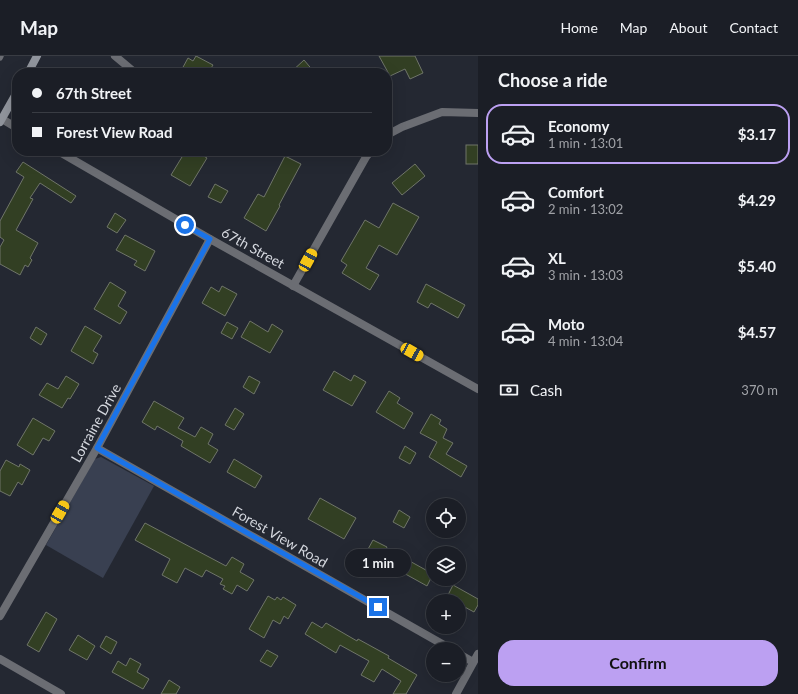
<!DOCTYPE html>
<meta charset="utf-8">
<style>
:root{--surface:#1b1e26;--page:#24272e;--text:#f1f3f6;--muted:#a0a2a7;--line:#393c43;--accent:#bca0f2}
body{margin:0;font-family:Lato,sans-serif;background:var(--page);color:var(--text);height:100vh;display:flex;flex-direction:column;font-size:15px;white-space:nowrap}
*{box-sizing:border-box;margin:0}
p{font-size:13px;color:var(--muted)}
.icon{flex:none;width:22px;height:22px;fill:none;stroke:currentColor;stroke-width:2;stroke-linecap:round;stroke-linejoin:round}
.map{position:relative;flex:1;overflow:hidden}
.panel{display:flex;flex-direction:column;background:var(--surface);width:320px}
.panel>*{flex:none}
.guide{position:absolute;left:12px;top:12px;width:380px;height:88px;border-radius:16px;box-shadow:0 4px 16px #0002,0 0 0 1px var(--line);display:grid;align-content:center;height:88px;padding:0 20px;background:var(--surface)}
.fabs{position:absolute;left:426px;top:442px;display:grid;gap:8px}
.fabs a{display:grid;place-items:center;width:40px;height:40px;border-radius:50%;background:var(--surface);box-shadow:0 4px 16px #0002,0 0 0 1px var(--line);font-size:20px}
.end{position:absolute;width:18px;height:18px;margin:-9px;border:5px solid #1a73e8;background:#fff;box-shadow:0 0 0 2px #fff}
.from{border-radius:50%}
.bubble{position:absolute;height:28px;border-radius:14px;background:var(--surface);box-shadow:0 4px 16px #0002,0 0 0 1px var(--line);font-size:13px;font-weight:700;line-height:28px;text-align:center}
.car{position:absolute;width:12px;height:24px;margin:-12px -6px;border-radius:5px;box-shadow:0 0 3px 1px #0007;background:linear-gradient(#f5c518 24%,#345 0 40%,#f5c518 0 76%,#345 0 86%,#f5c518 0)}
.guide b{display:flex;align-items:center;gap:14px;height:38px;font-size:15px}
.guide b+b{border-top:1px solid var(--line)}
.guide i{width:10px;height:10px;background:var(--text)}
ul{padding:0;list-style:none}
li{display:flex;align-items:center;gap:12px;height:60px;margin:0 8px 6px;padding:0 12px;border:2px solid transparent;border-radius:16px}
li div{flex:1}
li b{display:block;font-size:15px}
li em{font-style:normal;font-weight:700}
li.active{border-color:var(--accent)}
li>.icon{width:36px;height:36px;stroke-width:1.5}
h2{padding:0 20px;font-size:18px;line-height:48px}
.pay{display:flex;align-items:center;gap:10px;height:44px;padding:0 20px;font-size:15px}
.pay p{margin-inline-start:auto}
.primary-button{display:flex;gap:8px;margin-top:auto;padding:8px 20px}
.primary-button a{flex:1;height:46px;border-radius:16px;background:var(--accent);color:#111;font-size:16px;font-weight:700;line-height:46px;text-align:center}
header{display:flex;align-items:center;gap:24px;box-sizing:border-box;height:56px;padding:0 20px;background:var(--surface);border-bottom:1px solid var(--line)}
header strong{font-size:19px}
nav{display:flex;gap:22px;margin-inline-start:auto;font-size:14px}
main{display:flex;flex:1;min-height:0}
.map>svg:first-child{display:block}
.green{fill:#394051}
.building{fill:#323f23;stroke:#6f7569}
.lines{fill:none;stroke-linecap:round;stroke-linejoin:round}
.lane{stroke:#6b6d73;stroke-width:5.5}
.street{stroke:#6b6d73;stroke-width:8}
.secondary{stroke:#91959d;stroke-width:8}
.route{stroke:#1a73e8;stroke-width:5}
.labels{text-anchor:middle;stroke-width:4;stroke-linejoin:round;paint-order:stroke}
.street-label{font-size:14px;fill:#d4d7de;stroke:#242832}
</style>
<header>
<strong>Map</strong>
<nav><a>Home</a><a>Map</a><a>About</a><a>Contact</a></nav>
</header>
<main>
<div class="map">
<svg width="478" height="638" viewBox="0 0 478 638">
<rect width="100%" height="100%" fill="#242832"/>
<polygon class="green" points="101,401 154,430 103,522 46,489 93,406 95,403"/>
<g class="building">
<polygon points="196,0 213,9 208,17 188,17 182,13 188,2 193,5"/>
<polygon points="379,0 415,0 423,17 410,23 405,13 390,20"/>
<polygon points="304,4 315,17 290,17"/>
<rect x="466" y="89" width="12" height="19"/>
<polygon points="195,95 207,102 190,130 171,119 185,96 192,100"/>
<polygon points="285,100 301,108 279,149 280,150 266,175 244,162 258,138 264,141"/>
<polygon points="23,106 76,140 71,147 40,127 30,142 33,143 16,174 38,187 30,202 32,204 28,211 25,209 20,219 0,208 0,191 4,184 0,181 0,165 24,121 16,116"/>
<polygon points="415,108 425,120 402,139 392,127"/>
<polygon points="215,128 228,135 221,147 208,141"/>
<polygon points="393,147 419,161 397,199 379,189 366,212 379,219 370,234 342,217 347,209 341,205 365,164 379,172"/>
<polygon points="115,157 126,164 117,177 107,171"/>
<polygon points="125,179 155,195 145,215 134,209 137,205 116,194"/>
<polygon points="110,226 126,236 118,250 127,256 120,268 94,253"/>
<polygon points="426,228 465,249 458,262 431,247 428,252 417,246"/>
<polygon points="222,230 237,238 225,260 202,247 211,231 219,236"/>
<polygon points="250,265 268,276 272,268 283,275 270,297 241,281"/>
<polygon points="227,266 238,272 232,283 221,277"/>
<polygon points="85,270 102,280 93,295 98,298 93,308 71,295"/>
<polygon points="36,271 47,278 41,289 30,282"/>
<polygon points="334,315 351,325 354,319 366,326 352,350 323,334"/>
<polygon points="66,320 79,328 70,343 68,342 62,352 39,339 47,327 58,333"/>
<polygon points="249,320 260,326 254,338 243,331"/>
<polygon points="389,335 400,342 397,347 413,357 404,373 376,356"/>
<polygon points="154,345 184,362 178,372 195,381 201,371 213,378 208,388 218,394 210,407 181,390 183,385 157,370 155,374 142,366"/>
<polygon points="235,352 244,358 234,374 225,369"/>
<polygon points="431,358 441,364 439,368 447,373 443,382 453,387 446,398 467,410 461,421 429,401 437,386 420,377"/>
<polygon points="33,362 55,375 49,385 43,382 33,399 17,389"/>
<polygon points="405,390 416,397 410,408 399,402"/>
<polygon points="234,403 262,420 255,432 227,416"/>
<polygon points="6,404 19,411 20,408 30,414 22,429 18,426 10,440 0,435 0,415"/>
<polygon points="320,442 356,462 344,483 308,463"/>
<polygon points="399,454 410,461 404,472 393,466"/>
<polygon points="145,467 226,510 232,501 244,508 240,516 254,524 247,535 237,529 232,538 223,533 225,530 220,528 223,523 206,514 202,521 185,512 177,527 162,519 170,503 135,484"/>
<polygon points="373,484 387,491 381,503 367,495"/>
<polygon points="406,503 433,518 427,530 400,515"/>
<polygon points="453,529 478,543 478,549 474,556 459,548 459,545 454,545 447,541"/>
<polygon points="268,540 275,544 277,541 281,544 283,541 296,549 288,563 284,560 280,568 273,564 264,582 249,573"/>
<polygon points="46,556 57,563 39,596 27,589"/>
<polygon points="312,566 322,572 326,567 357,585 358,583 389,600 388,602 417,619 406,638 393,638 401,625 382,613 374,626 361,619 369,605 340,589 336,597 305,578"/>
<polygon points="78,579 95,590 87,604 69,594"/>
<polygon points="106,580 117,586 111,598 100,591"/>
<polygon points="267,594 278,600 271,611 260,605"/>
<polygon points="130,602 141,608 137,616 149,623 143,633 112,616 118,605 126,610"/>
<polygon points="169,624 180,631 176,638 161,638"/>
</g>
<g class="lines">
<polyline class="lane" points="0,2 1,0"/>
<g class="street">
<polyline points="115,0 133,15"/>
<polyline points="2,63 17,72"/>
<polyline points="387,79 402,71 442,56 478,57"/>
<polyline points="58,95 210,183 478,333"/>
<polyline points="293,230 366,101 371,95"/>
<polyline points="97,392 451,593"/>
<polyline points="0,560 97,392 210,183"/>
<polyline points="459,598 473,606"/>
<polyline points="0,603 61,638"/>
<polyline points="456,638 478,598"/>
</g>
<g class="secondary">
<polyline points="28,17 37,0"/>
<polyline points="0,66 17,36"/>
</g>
</g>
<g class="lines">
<polyline class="route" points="185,169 210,183 97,392 378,551"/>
</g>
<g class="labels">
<g class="street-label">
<text transform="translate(253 192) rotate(29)" y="5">67th Street</text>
<text transform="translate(96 367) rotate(-61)" y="5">Lorraine Drive</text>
<text transform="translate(280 481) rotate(30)" y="5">Forest View Road</text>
</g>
</g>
</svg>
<div class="fabs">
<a><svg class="icon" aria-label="locate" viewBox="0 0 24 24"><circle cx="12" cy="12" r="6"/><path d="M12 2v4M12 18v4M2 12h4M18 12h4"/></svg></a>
<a><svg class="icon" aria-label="layers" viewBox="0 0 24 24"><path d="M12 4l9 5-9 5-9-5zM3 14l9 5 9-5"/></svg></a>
<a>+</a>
<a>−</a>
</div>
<i class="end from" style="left:185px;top:169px"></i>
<i class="end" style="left:378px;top:551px"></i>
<div class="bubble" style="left:345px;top:493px;width:66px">1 min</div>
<i class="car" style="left:308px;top:204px;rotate:29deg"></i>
<i class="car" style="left:412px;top:296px;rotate:119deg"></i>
<i class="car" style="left:60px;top:456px;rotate:30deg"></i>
<div class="guide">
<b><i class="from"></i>67th Street</b>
<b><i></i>Forest View Road</b>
</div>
</div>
<section class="panel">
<h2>Choose a ride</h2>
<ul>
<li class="active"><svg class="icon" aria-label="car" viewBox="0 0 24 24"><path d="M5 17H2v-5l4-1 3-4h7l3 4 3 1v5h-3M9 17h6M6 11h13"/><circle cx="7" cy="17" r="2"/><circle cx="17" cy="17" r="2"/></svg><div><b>Economy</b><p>1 min · 13:01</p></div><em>$3.17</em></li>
<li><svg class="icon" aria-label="car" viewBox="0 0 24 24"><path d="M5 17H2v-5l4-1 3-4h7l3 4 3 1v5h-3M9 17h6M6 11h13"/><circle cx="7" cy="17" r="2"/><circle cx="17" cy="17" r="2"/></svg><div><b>Comfort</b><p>2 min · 13:02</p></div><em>$4.29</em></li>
<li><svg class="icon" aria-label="car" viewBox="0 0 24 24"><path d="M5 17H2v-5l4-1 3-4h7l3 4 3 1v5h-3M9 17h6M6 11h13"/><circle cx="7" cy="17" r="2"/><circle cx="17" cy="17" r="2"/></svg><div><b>XL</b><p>3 min · 13:03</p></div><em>$5.40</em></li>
<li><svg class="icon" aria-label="car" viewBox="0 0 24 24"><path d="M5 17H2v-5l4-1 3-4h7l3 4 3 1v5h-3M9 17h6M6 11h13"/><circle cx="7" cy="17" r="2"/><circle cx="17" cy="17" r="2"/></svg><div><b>Moto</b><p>4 min · 13:04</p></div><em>$4.57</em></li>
</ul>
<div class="pay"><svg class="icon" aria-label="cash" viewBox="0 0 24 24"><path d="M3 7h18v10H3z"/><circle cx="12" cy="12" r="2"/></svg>Cash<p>370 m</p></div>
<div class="primary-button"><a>Confirm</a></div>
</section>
</main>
